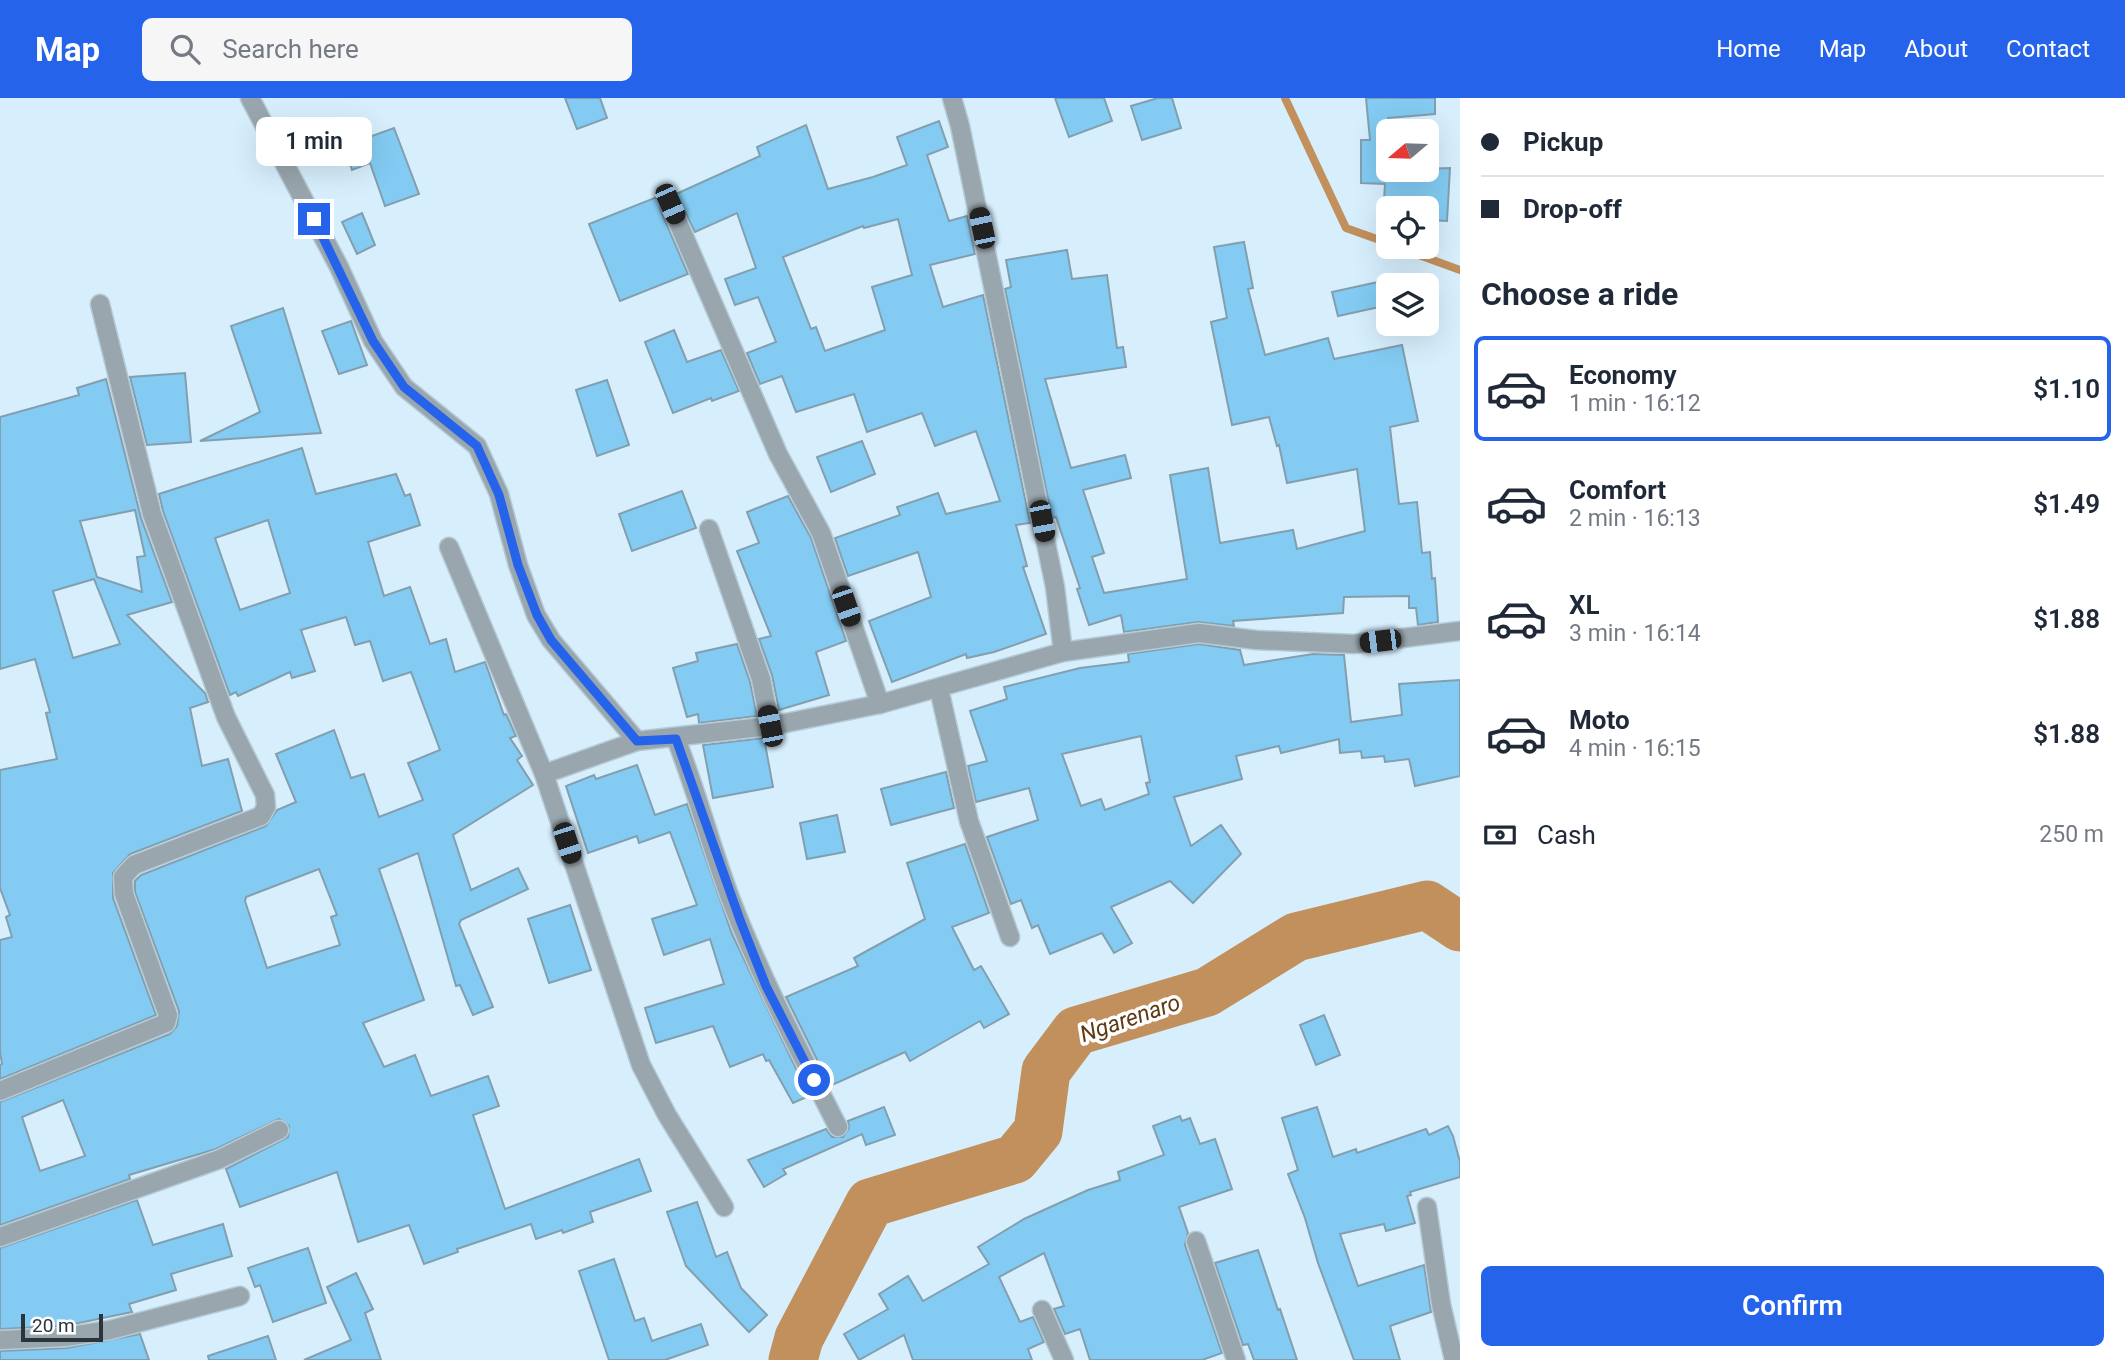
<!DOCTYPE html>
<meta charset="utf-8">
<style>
:root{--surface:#fff;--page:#f6f6f7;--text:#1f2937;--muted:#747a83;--line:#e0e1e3;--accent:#2563eb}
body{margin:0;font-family:Roboto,sans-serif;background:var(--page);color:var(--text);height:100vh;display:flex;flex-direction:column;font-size:26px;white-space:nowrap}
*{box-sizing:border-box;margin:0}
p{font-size:23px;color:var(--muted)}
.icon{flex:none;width:38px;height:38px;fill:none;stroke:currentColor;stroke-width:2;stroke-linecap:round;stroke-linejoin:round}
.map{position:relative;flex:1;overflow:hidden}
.drawer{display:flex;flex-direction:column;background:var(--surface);width:665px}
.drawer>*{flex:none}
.hud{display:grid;align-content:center;height:154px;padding:0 21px;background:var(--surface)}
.needle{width:46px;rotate:251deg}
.fabs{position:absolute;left:1376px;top:21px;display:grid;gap:14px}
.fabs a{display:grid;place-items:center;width:63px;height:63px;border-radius:10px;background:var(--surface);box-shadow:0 7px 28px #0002;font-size:35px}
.scale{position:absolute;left:21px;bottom:18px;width:82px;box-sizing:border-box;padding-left:7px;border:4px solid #29343b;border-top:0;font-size:19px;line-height:24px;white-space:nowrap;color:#29343b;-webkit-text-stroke:5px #fff;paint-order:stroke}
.end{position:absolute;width:32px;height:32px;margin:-16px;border:9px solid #2563eb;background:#fff;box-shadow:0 0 0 4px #fff}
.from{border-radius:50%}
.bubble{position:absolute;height:49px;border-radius:10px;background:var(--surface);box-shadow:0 7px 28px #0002;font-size:23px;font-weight:600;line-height:49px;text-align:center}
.car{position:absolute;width:21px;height:42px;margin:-21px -10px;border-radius:9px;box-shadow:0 0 5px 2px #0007;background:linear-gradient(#222 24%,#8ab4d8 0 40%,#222 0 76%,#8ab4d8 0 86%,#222 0)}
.hud b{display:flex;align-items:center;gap:24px;height:66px;font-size:26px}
.hud b+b{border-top:2px solid var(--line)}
.hud i{width:18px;height:18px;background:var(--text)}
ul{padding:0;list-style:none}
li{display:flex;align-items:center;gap:21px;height:105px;margin:0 14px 10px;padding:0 7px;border:4px solid transparent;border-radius:10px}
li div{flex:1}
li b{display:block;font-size:26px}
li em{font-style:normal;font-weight:600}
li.selected{border-color:var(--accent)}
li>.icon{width:63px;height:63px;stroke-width:1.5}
h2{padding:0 21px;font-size:32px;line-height:84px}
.pay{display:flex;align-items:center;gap:18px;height:77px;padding:0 21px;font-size:26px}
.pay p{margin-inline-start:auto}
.action{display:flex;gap:14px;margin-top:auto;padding:14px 21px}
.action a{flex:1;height:80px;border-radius:10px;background:var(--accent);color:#fff;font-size:28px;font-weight:600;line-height:80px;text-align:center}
header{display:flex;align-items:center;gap:42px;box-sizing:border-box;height:98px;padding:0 35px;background:var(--accent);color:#fff}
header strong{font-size:33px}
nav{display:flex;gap:38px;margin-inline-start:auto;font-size:24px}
.search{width:490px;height:63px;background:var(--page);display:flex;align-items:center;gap:18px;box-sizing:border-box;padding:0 24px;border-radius:10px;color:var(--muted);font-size:26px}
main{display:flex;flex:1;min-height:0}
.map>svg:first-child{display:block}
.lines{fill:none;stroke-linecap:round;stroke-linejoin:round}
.stream{stroke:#c2905d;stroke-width:8}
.river{stroke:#c2905d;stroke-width:49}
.building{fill:#83cbf2;stroke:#829faf;stroke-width:2;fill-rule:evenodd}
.street-casing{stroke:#b4cad6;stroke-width:21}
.street{stroke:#99a6ad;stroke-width:18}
.route{stroke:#2563eb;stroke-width:9}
.labels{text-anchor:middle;stroke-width:7;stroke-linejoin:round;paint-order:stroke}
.water-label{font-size:23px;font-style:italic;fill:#5f3b14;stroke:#fff}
</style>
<header>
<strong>Map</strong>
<div class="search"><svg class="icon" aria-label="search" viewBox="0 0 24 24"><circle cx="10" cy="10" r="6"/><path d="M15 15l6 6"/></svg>Search here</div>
<nav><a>Home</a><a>Map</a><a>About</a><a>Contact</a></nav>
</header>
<main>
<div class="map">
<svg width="1460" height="1262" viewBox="0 0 1460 1262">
<rect width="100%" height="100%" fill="#d7effd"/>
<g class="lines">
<g class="stream">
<polyline points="1285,0 1346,130 1388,145"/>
<polyline points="1397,149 1460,172"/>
</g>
<polyline class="river" points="793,1262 799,1240 870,1105 1015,1061 1038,1033 1046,973 1076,933 1207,894 1296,839 1427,807 1460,829"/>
</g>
<g class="building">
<polygon points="565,0 600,0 607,20 577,31"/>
<polygon points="1055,0 1104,0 1112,23 1069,39"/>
<polygon points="1158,0 1172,0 1181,30 1142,42 1131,8"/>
<polygon points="1366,0 1435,0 1435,16 1388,20 1388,72 1450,70 1447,123 1426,122 1426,110 1388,110 1388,120 1383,120 1385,86 1361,85 1361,42 1370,42"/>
<path d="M939 23 948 49 927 57 949 123 967 118 975 156 930 167 943 209 983 197 1030 425 1016 427 1027 468 1023 469 1046 536 994 554 967 560 966 556 892 584 869 523 931 499 918 454 848 478 835 440 900 417 897 409 938 395 946 416 1000 403 976 333 935 348 922 315 867 334 854 296 796 314 782 278 760 286 747 255 776 244 758 199 735 207 725 181 756 170 737 115 695 134 676 96 760 58 757 49 806 27 828 91 873 79 907 67 897 39ZM898 121 912 177 872 189 885 232 825 253 816 229 811 231 783 159 863 128 864 130Z"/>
<polygon points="394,30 419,96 385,108 370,65 352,72 344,48"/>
<polygon points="662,97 660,111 688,176 620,203 589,126"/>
<polygon points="362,115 375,147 357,156 342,124"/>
<polygon points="1244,144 1253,190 1248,191 1265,257 1328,240 1334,261 1402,247 1418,323 1390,329 1399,406 1417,404 1422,455 1430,454 1432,481 1435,480 1438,524 1418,527 1416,510 1409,510 1409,498 1344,499 1343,515 1233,523 1234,528 1198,524 1124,534 1121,517 1089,527 1077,491 1080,490 1056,419 1052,420 1005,191 1011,189 1006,162 1067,152 1072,181 1107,177 1117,250 1123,249 1126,269 1045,281 1071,370 1125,357 1131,380 1083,392 1104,455 1092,459 1104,495 1187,481 1170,377 1208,370 1220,445 1293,432 1297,451 1365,433 1357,371 1287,385 1279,347 1277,348 1269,319 1232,327 1211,224 1227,220 1214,149"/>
<polygon points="1378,184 1384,208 1338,218 1332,194"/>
<polygon points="283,210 321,335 200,343 260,314 231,228"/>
<polygon points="351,223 367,267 339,276 322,233"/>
<polygon points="674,232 687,264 721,252 739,293 712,303 711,300 673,315 645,244"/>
<polygon points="185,275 191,344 147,347 130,279"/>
<path d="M106 281 141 420 172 504 127 517 205 595 208 604 190 610 202 668 228 661 242 713 130 756 113 775V800L156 917 0 981V967L2 966 0 954V842L12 839 6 819 10 817 0 790V672L57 661 46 615 50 614 35 561 0 571V319L79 297 77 290ZM135 412 145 458 137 459 142 494 97 479 80 423ZM94 481 120 546 73 560 53 493Z"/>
<polygon points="607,282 629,347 597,358 576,292"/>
<polygon points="862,343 875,376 831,394 817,359"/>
<path d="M302 350 316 396 396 376 405 398 410 396 420 427 368 444 384 498 410 489 430 546 446 541 455 574 485 564 504 617 506 616 516 638 510 640 522 658 517 662 533 687 453 737 471 792 518 770 528 791 461 822 459 826 493 909 473 917 460 887 456 888 418 755 379 771 424 902 363 925 384 969 415 957 431 998 488 978 499 1008 473 1017 505 1111 639 1061 651 1093 590 1114 593 1124 563 1135 562 1132 536 1141 531 1126 457 1151 458 1154 424 1166 409 1127 358 1144 337 1074 240 1109 226 1071 288 1039 289 1028 279 1021 216 1051 129 1077 130 1081 0 1127V1004L170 936 177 928 179 913 135 794V783L141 777 266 728 277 712 296 704 276 656 334 632 351 680 364 676 379 719 423 702 408 665 440 652 411 574 383 583 370 543 355 547 346 519 301 532 315 573 292 580 290 574 238 598 236 594 230 597 163 413 159 396ZM268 422 290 495 240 512 215 440ZM319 771 337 817 331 819 340 847 267 870 245 803 246 799ZM63 1002 85 1058 40 1073 22 1019Z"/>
<polygon points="682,393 696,430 632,453 619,416"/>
<polygon points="788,398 811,440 846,543 816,554 829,597 779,612 772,577 759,541 771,538 737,453 759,445 747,414"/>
<polygon points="737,546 750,584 757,618 699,625 698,616 687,619 673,570 698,563 696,555"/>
<path d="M1199 546 1240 552 1244 567 1313 556 1344 557 1351 624 1402 617 1399 586 1460 582V678L1415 688 1409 661 1385 664 1384 658 1362 660 1361 653 1340 655 1339 641 1281 655 1279 648 1236 658 1242 681 1174 699 1191 748 1221 727 1241 756 1193 805 1170 783 1111 809 1132 845 1114 855 1102 835 1050 856 1038 827 1032 830 1021 802 1011 806 987 739 1038 722 1029 690 976 704 968 668 987 663 970 613 1007 601 1004 589 1080 570 1129 564 1128 556ZM1141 638 1150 684 1146 685 1149 696 1105 712 1101 701 1081 708 1062 656Z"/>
<polygon points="764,640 773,689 713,700 703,647"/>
<polygon points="637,667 655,717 687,706 732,836 809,998 793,1005 769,962 766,963 763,956 730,969 713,928 656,945 645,910 724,886 710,841 664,857 652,821 697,807 670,734 639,745 637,738 588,755 566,688 594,677 596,681"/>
<polygon points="946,674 954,710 891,727 881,691"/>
<polygon points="837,717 845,754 807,761 800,725"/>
<polygon points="965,746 989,815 952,829 974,872 981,868 1009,916 984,930 980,923 910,963 905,954 830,988 786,899 858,868 854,860 925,821 907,765"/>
<polygon points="570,807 591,872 549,885 528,821"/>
<polygon points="1324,917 1340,957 1316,967 1300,927"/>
<polygon points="884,1009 895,1037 866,1047 862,1036 783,1071 786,1076 764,1089 748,1062 826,1031 832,1039 843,1039 849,1030 848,1023"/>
<polygon points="1317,1009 1333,1059 1356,1051 1357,1055 1426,1031 1429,1037 1448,1028 1453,1038 1460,1064 1460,1079 1410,1094 1411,1097 1407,1098 1415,1125 1386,1133 1384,1126 1340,1136 1358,1188 1424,1167 1431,1214 1390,1228 1400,1262 1354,1262 1318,1165 1305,1120 1288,1076 1298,1072 1282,1020"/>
<polygon points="1180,1018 1182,1023 1190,1020 1200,1046 1215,1041 1232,1091 1179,1109 1188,1135 1185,1147 1222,1255 1202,1262 1090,1262 1080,1231 1065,1236 1054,1211 1064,1208 1044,1155 999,1179 1020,1224 1033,1219 1044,1244 1028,1251 1032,1262 913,1262 904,1237 859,1262 844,1236 888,1211 879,1196 908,1178 923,1203 989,1166 978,1149 1024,1121 1088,1092 1120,1082 1118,1074 1164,1057 1153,1028"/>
<polygon points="137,1102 153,1147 223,1126 232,1158 171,1176 176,1192 129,1206 132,1214 64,1228 0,1231 0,1150"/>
<polygon points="697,1104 716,1159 727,1154 741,1190 767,1217 749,1234 686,1168 667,1114"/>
<polygon points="308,1150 326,1205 273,1224 260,1187 255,1189 248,1170"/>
<polygon points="1258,1152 1278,1212 1280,1211 1297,1262 1254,1262 1248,1246 1243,1247 1215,1165"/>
<polygon points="614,1161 635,1223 644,1220 652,1243 701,1226 708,1247 665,1262 609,1262 579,1173"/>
<polygon points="356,1175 373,1211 365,1215 381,1262 304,1262 351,1242 327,1189"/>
<polygon points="140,1236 149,1262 0,1262 0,1253 67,1250"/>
<polygon points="268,1238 276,1262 209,1262 208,1258"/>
</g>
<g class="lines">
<g class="street-casing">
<g id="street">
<polyline points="250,0 339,169 373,243 404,289 477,348 499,396 518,467 536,517 551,542 637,643"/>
<polyline points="952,0 960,28 1055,489 1063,554"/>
<polyline points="670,106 778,356 821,435 880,606"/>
<polyline points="709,431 761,581 770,627"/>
<polyline points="449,449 544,676 641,967 667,1017 724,1109"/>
<polyline points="939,591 969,723 1010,839"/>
<path d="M676 641C697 694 711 749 731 802 761 880 800 954 838 1029"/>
<polyline points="544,676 637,643 771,628 880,606 1063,554 1199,535 1256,542 1354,546 1460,533"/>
<polyline points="0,993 166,925 168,917 124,796 123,779 134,767 261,718 266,709 265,697 226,619 152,416 100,206"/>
<polyline points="1427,1109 1441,1206 1454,1262"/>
<polyline points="0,1139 220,1061 279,1032"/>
<polyline points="1196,1143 1236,1262"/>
<polyline points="1042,1212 1064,1262"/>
<polyline points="0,1242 65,1239 110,1232 240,1198"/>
</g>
</g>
<use href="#street" class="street"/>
</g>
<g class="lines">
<polyline class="route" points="314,121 373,243 404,289 477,348 499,397 518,467 537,517 551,542 637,643 676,641 740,822 766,888 814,982"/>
</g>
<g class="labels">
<g class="water-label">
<text transform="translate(1130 920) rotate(-19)" y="8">Ngarenaro</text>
</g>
</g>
</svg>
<div class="fabs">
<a><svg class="needle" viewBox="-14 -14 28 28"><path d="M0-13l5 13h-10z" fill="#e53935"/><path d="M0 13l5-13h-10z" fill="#747a83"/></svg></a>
<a><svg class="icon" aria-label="locate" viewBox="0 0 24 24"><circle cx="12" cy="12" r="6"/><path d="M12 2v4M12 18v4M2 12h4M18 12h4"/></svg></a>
<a><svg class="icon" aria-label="layers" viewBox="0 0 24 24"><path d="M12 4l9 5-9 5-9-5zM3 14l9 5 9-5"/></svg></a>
</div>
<div class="scale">20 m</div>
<i class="end from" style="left:814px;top:982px"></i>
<i class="end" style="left:314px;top:121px"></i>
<div class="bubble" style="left:256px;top:19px;width:116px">1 min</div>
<i class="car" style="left:670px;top:106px;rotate:156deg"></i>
<i class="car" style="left:982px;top:130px;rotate:348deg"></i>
<i class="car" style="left:1042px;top:423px;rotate:169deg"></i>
<i class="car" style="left:846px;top:508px;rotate:161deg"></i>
<i class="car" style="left:1380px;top:543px;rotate:263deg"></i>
<i class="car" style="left:770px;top:628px;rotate:349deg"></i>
<i class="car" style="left:567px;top:745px;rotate:162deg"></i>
</div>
<section class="drawer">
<div class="hud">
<b><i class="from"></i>Pickup</b>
<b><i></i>Drop-off</b>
</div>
<h2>Choose a ride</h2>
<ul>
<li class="selected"><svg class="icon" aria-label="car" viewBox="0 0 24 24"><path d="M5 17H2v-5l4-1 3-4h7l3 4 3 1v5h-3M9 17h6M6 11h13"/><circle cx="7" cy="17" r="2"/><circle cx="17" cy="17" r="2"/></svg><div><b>Economy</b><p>1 min · 16:12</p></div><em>$1.10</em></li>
<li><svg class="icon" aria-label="car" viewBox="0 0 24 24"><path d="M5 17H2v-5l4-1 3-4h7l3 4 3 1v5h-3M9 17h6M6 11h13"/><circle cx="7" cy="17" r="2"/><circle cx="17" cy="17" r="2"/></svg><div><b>Comfort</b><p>2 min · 16:13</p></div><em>$1.49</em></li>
<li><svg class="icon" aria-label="car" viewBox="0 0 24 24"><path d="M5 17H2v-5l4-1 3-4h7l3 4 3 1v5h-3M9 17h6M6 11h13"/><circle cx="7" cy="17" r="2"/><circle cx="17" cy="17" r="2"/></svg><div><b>XL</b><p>3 min · 16:14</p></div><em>$1.88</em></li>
<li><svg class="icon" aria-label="car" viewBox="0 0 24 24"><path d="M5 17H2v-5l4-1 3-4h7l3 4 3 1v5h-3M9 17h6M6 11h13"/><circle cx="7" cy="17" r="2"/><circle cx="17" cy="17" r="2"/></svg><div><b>Moto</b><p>4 min · 16:15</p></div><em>$1.88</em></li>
</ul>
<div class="pay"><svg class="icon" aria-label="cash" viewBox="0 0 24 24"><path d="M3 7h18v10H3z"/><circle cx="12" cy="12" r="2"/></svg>Cash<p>250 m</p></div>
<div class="action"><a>Confirm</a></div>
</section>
</main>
